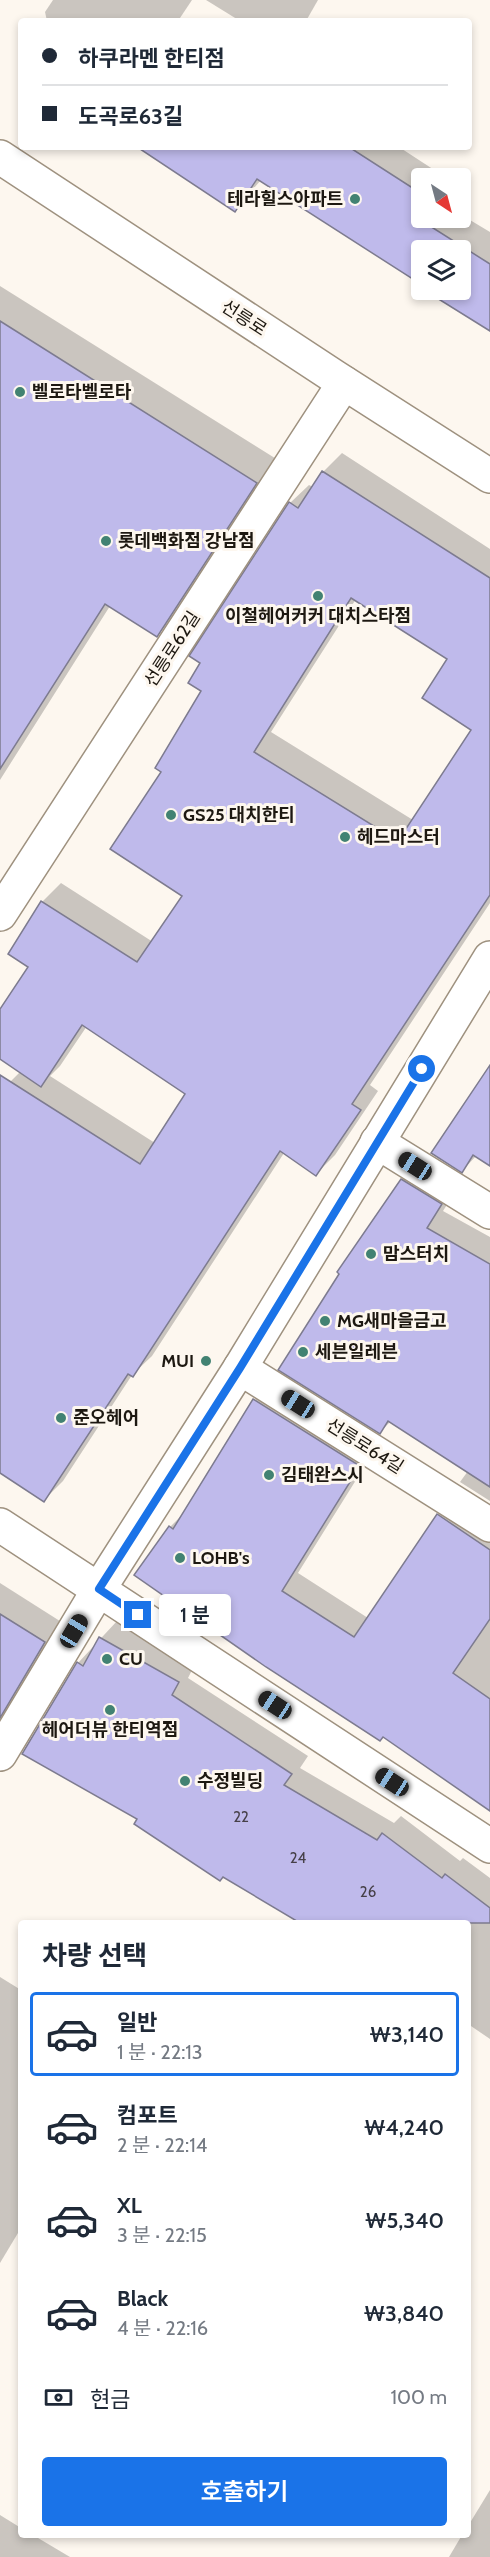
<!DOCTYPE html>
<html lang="ko">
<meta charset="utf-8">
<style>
:root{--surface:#fff;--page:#f2f2f3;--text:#1f2937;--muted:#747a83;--line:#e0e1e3;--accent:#1a73e8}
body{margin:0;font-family:Cabin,"Noto Sans KR",sans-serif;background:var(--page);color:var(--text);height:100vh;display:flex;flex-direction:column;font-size:22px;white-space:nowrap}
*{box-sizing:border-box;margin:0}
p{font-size:20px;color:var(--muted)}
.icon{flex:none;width:33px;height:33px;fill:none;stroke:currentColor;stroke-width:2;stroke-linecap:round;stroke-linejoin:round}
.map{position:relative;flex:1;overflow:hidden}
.details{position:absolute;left:18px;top:1920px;width:453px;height:618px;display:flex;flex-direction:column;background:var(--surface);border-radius:6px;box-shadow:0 3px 9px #0003}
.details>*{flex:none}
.hud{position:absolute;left:18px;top:18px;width:454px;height:132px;border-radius:6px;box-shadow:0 3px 9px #0003;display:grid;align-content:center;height:132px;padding:0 24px;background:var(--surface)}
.needle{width:39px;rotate:144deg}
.controls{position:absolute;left:411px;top:168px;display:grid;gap:12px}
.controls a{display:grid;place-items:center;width:60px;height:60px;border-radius:6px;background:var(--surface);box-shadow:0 3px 9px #0003;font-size:30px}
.end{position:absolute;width:27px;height:27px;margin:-14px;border:8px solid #1a73e8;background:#fff;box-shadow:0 0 0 3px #fff}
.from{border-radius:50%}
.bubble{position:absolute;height:42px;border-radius:6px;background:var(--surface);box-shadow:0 3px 9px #0003;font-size:20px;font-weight:600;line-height:42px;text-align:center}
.car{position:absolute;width:18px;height:36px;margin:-18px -9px;border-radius:8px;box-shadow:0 0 4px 2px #0007;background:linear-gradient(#222 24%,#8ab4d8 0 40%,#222 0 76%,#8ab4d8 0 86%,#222 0)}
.hud b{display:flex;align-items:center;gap:21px;height:57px;font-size:22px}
.hud b+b{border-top:2px solid var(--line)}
.hud i{width:15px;height:15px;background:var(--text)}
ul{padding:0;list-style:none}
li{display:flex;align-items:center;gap:18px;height:84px;margin:0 12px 9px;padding:0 12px;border:3px solid transparent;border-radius:6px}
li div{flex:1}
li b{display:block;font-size:22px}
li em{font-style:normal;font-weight:600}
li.current{border-color:var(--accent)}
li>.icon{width:54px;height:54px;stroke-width:1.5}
h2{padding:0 24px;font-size:27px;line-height:72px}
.pay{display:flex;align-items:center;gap:15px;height:66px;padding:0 24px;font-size:22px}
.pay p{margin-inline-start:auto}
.button{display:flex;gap:12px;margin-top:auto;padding:12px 24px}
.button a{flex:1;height:69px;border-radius:6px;background:var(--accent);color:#fff;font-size:24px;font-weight:600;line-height:69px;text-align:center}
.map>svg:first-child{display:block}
.shadow{fill:#0003;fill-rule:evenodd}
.building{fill:#bfbaeb;stroke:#7d7b8f;stroke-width:1.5;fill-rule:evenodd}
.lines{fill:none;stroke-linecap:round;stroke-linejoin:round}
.minor-casing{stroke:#9e917f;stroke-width:36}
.major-casing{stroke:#9e917f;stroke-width:36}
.minor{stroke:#fff;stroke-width:33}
.major{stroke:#fff;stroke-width:33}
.route{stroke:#1a73e8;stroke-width:8}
.poi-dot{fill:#428272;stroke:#fdf7ef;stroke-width:2}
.labels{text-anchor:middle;stroke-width:6;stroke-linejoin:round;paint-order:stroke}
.number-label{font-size:15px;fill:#464048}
.poi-label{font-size:18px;font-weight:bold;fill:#1d1811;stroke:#fdf7ef;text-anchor:start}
.street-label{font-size:18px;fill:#1d1811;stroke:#fdf7ef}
</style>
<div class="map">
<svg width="490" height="2557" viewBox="0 0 490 2557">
<rect width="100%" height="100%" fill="#fdf7ef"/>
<g class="shadow">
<polygon points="53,0 192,0 178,21 47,21 45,12"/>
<polygon points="206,0 318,0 306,21 240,21"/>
<polygon points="140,147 399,147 445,177 444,178 422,178 422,218 460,218 460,214 490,232 490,329 427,290 460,290 460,250 422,250 261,180 235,210"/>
<polygon points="0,286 278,460 179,613 157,635 110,606 0,780"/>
<path d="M342 453 490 549V903L370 1085 378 1091 335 1155 316 1174 284 1153 152 1356 132 1375 63 1481 44 1500 0 1471V1098L10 1082 21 1071 0 1057V1012L30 967 42 902 61 883 153 942 185 895 163 771 204 691 290 503 309 485 313 487 323 472ZM356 599 449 658 473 729 413 820 271 732ZM87 1026 187 1093 155 1143 50 1076 60 1066Z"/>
<polygon points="490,1068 490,1164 477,1155 462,1171"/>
<polygon points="420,1163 458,1187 443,1211 490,1237 490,1501 460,1482 468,1471 391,1421 380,1432 402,1180"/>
<polygon points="272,1382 376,1448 298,1573 368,1618 438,1515 456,1498 490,1519 490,1809 170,1527 185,1512 255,1400"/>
<polygon points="0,1583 63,1623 0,1723"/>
<polygon points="117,1621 195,1664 188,1678 308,1756 300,1768 394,1823 401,1816 460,1861 463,1858 490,1878 490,2039 468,2024 468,1923 303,1923 140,1818 78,1663"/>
<polygon points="0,1977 21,1990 21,2228 0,2263"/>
<polygon points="490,2490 490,2557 449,2557 462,2535 468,2535 468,2526"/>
<polygon points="0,2515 21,2528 21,2535 33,2535 70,2557 0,2557"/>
</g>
<g class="building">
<polygon points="137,147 349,147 422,194 422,221 490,264 490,331 424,290 460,290 460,250 422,250 422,285 257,179 235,212"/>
<polygon points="0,321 257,483 157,637 105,604 0,769"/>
<path d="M322 471 490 578V895L352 1104 361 1110 316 1176 280 1151 133 1377 128 1374 44 1502 0 1473V1075L140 1164 185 1094 82 1025 41 1087 0 1059V1009L28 967 8 954 41 901 137 962 182 896 110 849 161 772 155 768 201 691 188 683 200 663 189 656 289 502 298 508ZM351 598 447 659 422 698 471 730 398 841 254 752Z"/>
<polygon points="490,1065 490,1166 473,1155 462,1173 431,1153"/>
<polygon points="401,1179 442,1204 427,1228 490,1264 490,1487 388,1421 380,1434 278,1370 339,1274 337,1272"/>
<polygon points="253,1399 360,1466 282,1591 354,1637 437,1514 490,1550 490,1619 453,1673 490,1699 490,1811 383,1737 380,1741 266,1667 134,1575 169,1526 173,1529"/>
<polygon points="0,1614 45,1642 0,1718"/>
<polygon points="99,1637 179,1682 172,1695 292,1774 284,1785 377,1840 382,1833 442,1878 445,1874 490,1908 490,1923 300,1923 223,1877 220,1881 134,1824 137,1819 22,1754 77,1662 83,1666"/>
</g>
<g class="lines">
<g class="minor-casing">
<g id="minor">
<polyline points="0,914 344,383"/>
<polyline points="377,1142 490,1212"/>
<polyline points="240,1368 490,1525"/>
<polyline points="0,1525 490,1846"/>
<polyline points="0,1754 99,1589 240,1368 490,958"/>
</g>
</g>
<g class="major-casing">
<polyline id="major" points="0,157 335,377 490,476"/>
</g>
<use href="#minor" class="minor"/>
<use href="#major" class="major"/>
</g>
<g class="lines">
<polyline class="route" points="138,1615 99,1589 240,1368 422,1069"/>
</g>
<g class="poi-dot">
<circle cx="355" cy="199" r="6"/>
<circle cx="20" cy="392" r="6"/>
<circle cx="106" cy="541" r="6"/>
<circle cx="318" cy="596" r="6"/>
<circle cx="171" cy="815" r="6"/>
<circle cx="345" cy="837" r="6"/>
<circle cx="371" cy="1254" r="6"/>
<circle cx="325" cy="1321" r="6"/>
<circle cx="303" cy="1352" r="6"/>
<circle cx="206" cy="1361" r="6"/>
<circle cx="61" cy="1418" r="6"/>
<circle cx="269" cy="1475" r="6"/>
<circle cx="180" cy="1558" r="6"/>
<circle cx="107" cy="1659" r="6"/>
<circle cx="110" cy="1710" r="6"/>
<circle cx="185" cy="1781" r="6"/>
</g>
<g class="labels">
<g class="number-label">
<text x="241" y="1822">22</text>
<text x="298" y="1863">24</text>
<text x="368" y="1897">26</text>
</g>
<g class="poi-label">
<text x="343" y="205" text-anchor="end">테라힐스아파트</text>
<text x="32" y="398">벨로타벨로타</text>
<text x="118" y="547">롯데백화점 강남점</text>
<text x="318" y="622" text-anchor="middle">이철헤어커커 대치스타점</text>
<text x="183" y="821">GS25 대치한티</text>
<text x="357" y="843">헤드마스터</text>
<text x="383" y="1260">맘스터치</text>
<text x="337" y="1327">MG새마을금고</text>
<text x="315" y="1358">세븐일레븐</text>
<text x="194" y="1367" text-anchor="end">MUI</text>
<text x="73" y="1424">준오헤어</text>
<text x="281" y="1481">김태완스시</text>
<text x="192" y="1564">LOHB's</text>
<text x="119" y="1665">CU</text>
<text x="110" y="1736" text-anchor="middle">헤어더뷰 한티역점</text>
<text x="197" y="1787">수정빌딩</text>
</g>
<g class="street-label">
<text transform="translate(244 318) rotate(33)" y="6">선릉로</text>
<text transform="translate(172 649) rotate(-57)" y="6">선릉로62길</text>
<text transform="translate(365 1446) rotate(32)" y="6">선릉로64길</text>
</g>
</g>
</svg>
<div class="controls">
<a><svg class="needle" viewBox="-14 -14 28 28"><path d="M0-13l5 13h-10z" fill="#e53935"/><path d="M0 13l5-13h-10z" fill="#747a83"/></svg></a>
<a><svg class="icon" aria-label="layers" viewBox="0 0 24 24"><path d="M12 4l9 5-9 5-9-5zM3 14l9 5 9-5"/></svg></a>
</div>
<i class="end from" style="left:422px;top:1069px"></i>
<i class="end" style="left:138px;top:1615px"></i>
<div class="bubble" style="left:159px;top:1594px;width:72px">1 분</div>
<i class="car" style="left:415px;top:1166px;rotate:302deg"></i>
<i class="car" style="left:298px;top:1404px;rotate:302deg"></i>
<i class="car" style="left:74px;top:1631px;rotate:31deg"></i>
<i class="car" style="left:275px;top:1705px;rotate:303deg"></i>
<i class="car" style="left:392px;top:1782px;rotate:303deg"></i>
<div class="hud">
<b><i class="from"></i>하쿠라멘 한티점</b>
<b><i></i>도곡로63길</b>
</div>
<section class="details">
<h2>차량 선택</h2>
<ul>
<li class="current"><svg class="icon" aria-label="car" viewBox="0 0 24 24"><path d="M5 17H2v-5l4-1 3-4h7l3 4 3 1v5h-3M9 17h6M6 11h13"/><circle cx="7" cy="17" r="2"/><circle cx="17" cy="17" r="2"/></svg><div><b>일반</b><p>1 분 · 22:13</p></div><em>₩3,140</em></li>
<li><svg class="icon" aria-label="car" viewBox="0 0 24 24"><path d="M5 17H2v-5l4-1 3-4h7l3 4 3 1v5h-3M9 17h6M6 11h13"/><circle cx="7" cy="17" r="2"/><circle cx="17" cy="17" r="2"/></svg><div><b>컴포트</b><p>2 분 · 22:14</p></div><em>₩4,240</em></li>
<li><svg class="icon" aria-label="car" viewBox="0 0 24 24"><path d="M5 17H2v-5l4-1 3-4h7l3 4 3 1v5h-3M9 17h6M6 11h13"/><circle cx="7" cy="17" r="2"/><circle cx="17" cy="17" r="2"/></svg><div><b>XL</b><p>3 분 · 22:15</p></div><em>₩5,340</em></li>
<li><svg class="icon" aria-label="car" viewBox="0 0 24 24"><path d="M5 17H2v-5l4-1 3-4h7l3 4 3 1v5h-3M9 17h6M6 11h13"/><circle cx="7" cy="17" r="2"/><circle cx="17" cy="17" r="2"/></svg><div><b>Black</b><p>4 분 · 22:16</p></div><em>₩3,840</em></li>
</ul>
<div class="pay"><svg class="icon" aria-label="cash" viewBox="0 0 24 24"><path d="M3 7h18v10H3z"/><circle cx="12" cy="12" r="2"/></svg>현금<p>100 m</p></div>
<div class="button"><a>호출하기</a></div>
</section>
</div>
